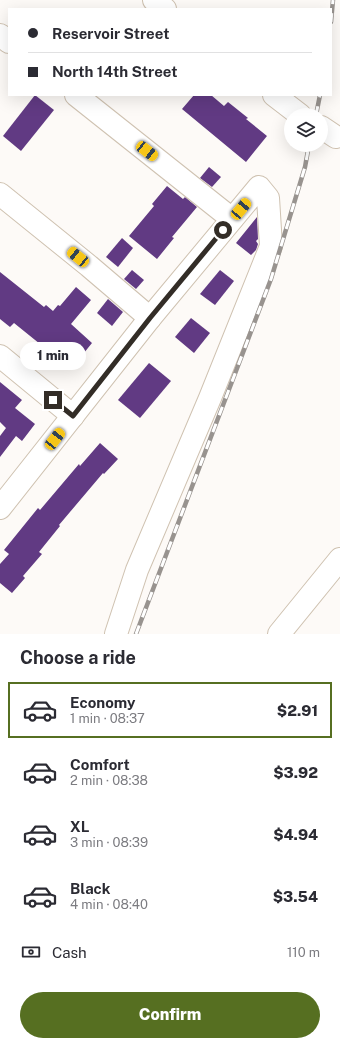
<!DOCTYPE html>
<meta charset="utf-8">
<style>
:root{--surface:#fff;--page:#f2f2f3;--text:#2b2b33;--muted:#7c7c81;--line:#e1e1e2;--accent:#566f21}
body{margin:0;font-family:"Public Sans",sans-serif;background:var(--page);color:var(--text);height:100vh;display:flex;flex-direction:column;font-size:15px;white-space:nowrap}
*{box-sizing:border-box;margin:0}
p{font-size:13px;color:var(--muted)}
.icon{flex:none;width:22px;height:22px;fill:none;stroke:currentColor;stroke-width:2;stroke-linecap:round;stroke-linejoin:round}
.map{position:relative;height:634px;overflow:hidden}
.panel{display:flex;flex-direction:column;background:var(--surface);flex:1}
.panel>*{flex:none}
.banner{position:absolute;left:8px;top:8px;width:324px;height:88px;border-radius:0px;box-shadow:0 4px 16px #0002;display:grid;align-content:center;height:88px;padding:0 20px;background:var(--surface)}
.buttons{position:absolute;left:284px;top:108px;display:grid;gap:8px}
.buttons a{display:grid;place-items:center;width:44px;height:44px;border-radius:50%;background:var(--surface);box-shadow:0 4px 16px #0002;font-size:20px}
.end{position:absolute;width:18px;height:18px;margin:-9px;border:5px solid #332d27;background:#fff;box-shadow:0 0 0 2px #fff}
.from{border-radius:50%}
.bubble{position:absolute;height:28px;border-radius:14px;background:var(--surface);box-shadow:0 4px 16px #0002;font-size:13px;font-weight:800;line-height:28px;text-align:center}
.car{position:absolute;width:12px;height:24px;margin:-12px -6px;border-radius:5px;box-shadow:0 0 3px 1px #0007;background:linear-gradient(#f5c518 24%,#345 0 40%,#f5c518 0 76%,#345 0 86%,#f5c518 0)}
.banner b{display:flex;align-items:center;gap:14px;height:38px;font-size:15px}
.banner b+b{border-top:1px solid var(--line)}
.banner i{width:10px;height:10px;background:var(--text)}
ul{padding:0;list-style:none}
li{display:flex;align-items:center;gap:12px;height:56px;margin:0 8px 6px;padding:0 12px;border:2px solid transparent;border-radius:0px}
li div{flex:1}
li b{display:block;font-size:15px}
li em{font-style:normal;font-weight:800}
li.selected{border-color:var(--accent)}
li>.icon{width:36px;height:36px;stroke-width:1.5}
h2{padding:0 20px;font-size:18px;line-height:48px}
.pay{display:flex;align-items:center;gap:10px;height:44px;padding:0 20px;font-size:15px}
.pay p{margin-inline-start:auto}
.action{display:flex;gap:8px;margin-top:auto;padding:8px 20px}
.action a{flex:1;height:46px;border-radius:24px;background:var(--accent);color:#fff;font-size:16px;font-weight:800;line-height:46px;text-align:center}
.map>svg:first-child{display:block}
.building{fill:#613a83}
.lines{fill:none;stroke-linecap:round;stroke-linejoin:round}
.minor-casing{stroke:#cfc2b1;stroke-width:24}
.minor{stroke:#fff;stroke-width:22}
.rail-casing{stroke:#98938f;stroke-width:4.5}
.rail{stroke:#fff;stroke-width:3;stroke-dasharray:9;stroke-linecap:butt}
.route{stroke:#332d27;stroke-width:5}
</style>
<div class="map">
<svg width="340" height="634" viewBox="0 0 340 634">
<rect width="100%" height="100%" fill="#fdfaf7"/>
<g class="building">
<polygon points="35,95 54,110 21,151 3,136"/>
<polygon points="194,95 211,95 224,106 228,102 248,118 246,119 267,136 246,162 182,109"/>
<polygon points="209,167 221,177 212,187 200,178"/>
<polygon points="167,186 183,199 185,197 197,207 172,237 174,238 157,259 129,236 154,206 152,204"/>
<polygon points="257,217 258,239 256,241 258,244 256,250 251,255 236,243"/>
<polygon points="122,238 133,248 118,267 106,257"/>
<polygon points="132,270 144,280 136,289 124,279"/>
<polygon points="220,270 234,281 215,305 200,294"/>
<polygon points="0,272 44,307 46,305 53,311 58,305 60,306 76,287 91,300 71,324 92,343 71,369 14,323 10,327 0,319"/>
<polygon points="108,299 123,312 112,326 97,313"/>
<polygon points="191,318 210,333 194,353 175,337"/>
<polygon points="149,363 171,381 140,418 118,400"/>
<polygon points="0,382 22,400 15,408 35,424 22,441 16,436 0,457 0,436 6,428 0,422"/>
<polygon points="100,443 118,459 104,474 103,473 59,525 60,526 39,552 42,554 23,576 25,578 12,593 0,583 0,564 9,554 4,550 38,508 40,510 79,464 80,466"/>
</g>
<g class="lines">
<g class="minor-casing">
<g id="minor">
<polyline points="154,0 165,9"/>
<polyline points="0,35 9,42"/>
<polyline points="76,95 232,219"/>
<polyline points="274,95 300,115"/>
<polyline points="321,127 336,137"/>
<polyline points="0,194 89,266 150,318"/>
<polyline points="0,356 73,416"/>
<polyline points="0,508 150,318 259,187 268,198 271,246 210,398 137,570 116,634"/>
<polyline points="279,634 340,559"/>
</g>
</g>
<use href="#minor" class="minor"/>
<g class="rail-casing">
<g id="rail">
<polyline points="331,22 333,0"/>
<polyline points="316,115 320,95"/>
<polyline points="136,634 271,279 305,167 309,145"/>
</g>
</g>
<use href="#rail" class="rail"/>
</g>
<g class="lines">
<polyline class="route" points="53,400 73,416 150,318 223,230"/>
</g>
</svg>
<div class="buttons">
<a><svg class="icon" aria-label="layers" viewBox="0 0 24 24"><path d="M12 4l9 5-9 5-9-5zM3 14l9 5 9-5"/></svg></a>
</div>
<i class="end from" style="left:223px;top:230px"></i>
<i class="end" style="left:53px;top:400px"></i>
<div class="bubble" style="left:20px;top:342px;width:66px">1 min</div>
<i class="car" style="left:147px;top:151px;rotate:128deg"></i>
<i class="car" style="left:241px;top:209px;rotate:40deg"></i>
<i class="car" style="left:78px;top:257px;rotate:309deg"></i>
<i class="car" style="left:55px;top:439px;rotate:38deg"></i>
<div class="banner">
<b><i class="from"></i>Reservoir Street</b>
<b><i></i>North 14th Street</b>
</div>
</div>
<section class="panel">
<h2>Choose a ride</h2>
<ul>
<li class="selected"><svg class="icon" aria-label="car" viewBox="0 0 24 24"><path d="M5 17H2v-5l4-1 3-4h7l3 4 3 1v5h-3M9 17h6M6 11h13"/><circle cx="7" cy="17" r="2"/><circle cx="17" cy="17" r="2"/></svg><div><b>Economy</b><p>1 min · 08:37</p></div><em>$2.91</em></li>
<li><svg class="icon" aria-label="car" viewBox="0 0 24 24"><path d="M5 17H2v-5l4-1 3-4h7l3 4 3 1v5h-3M9 17h6M6 11h13"/><circle cx="7" cy="17" r="2"/><circle cx="17" cy="17" r="2"/></svg><div><b>Comfort</b><p>2 min · 08:38</p></div><em>$3.92</em></li>
<li><svg class="icon" aria-label="car" viewBox="0 0 24 24"><path d="M5 17H2v-5l4-1 3-4h7l3 4 3 1v5h-3M9 17h6M6 11h13"/><circle cx="7" cy="17" r="2"/><circle cx="17" cy="17" r="2"/></svg><div><b>XL</b><p>3 min · 08:39</p></div><em>$4.94</em></li>
<li><svg class="icon" aria-label="car" viewBox="0 0 24 24"><path d="M5 17H2v-5l4-1 3-4h7l3 4 3 1v5h-3M9 17h6M6 11h13"/><circle cx="7" cy="17" r="2"/><circle cx="17" cy="17" r="2"/></svg><div><b>Black</b><p>4 min · 08:40</p></div><em>$3.54</em></li>
</ul>
<div class="pay"><svg class="icon" aria-label="cash" viewBox="0 0 24 24"><path d="M3 7h18v10H3z"/><circle cx="12" cy="12" r="2"/></svg>Cash<p>110 m</p></div>
<div class="action"><a>Confirm</a></div>
</section>
